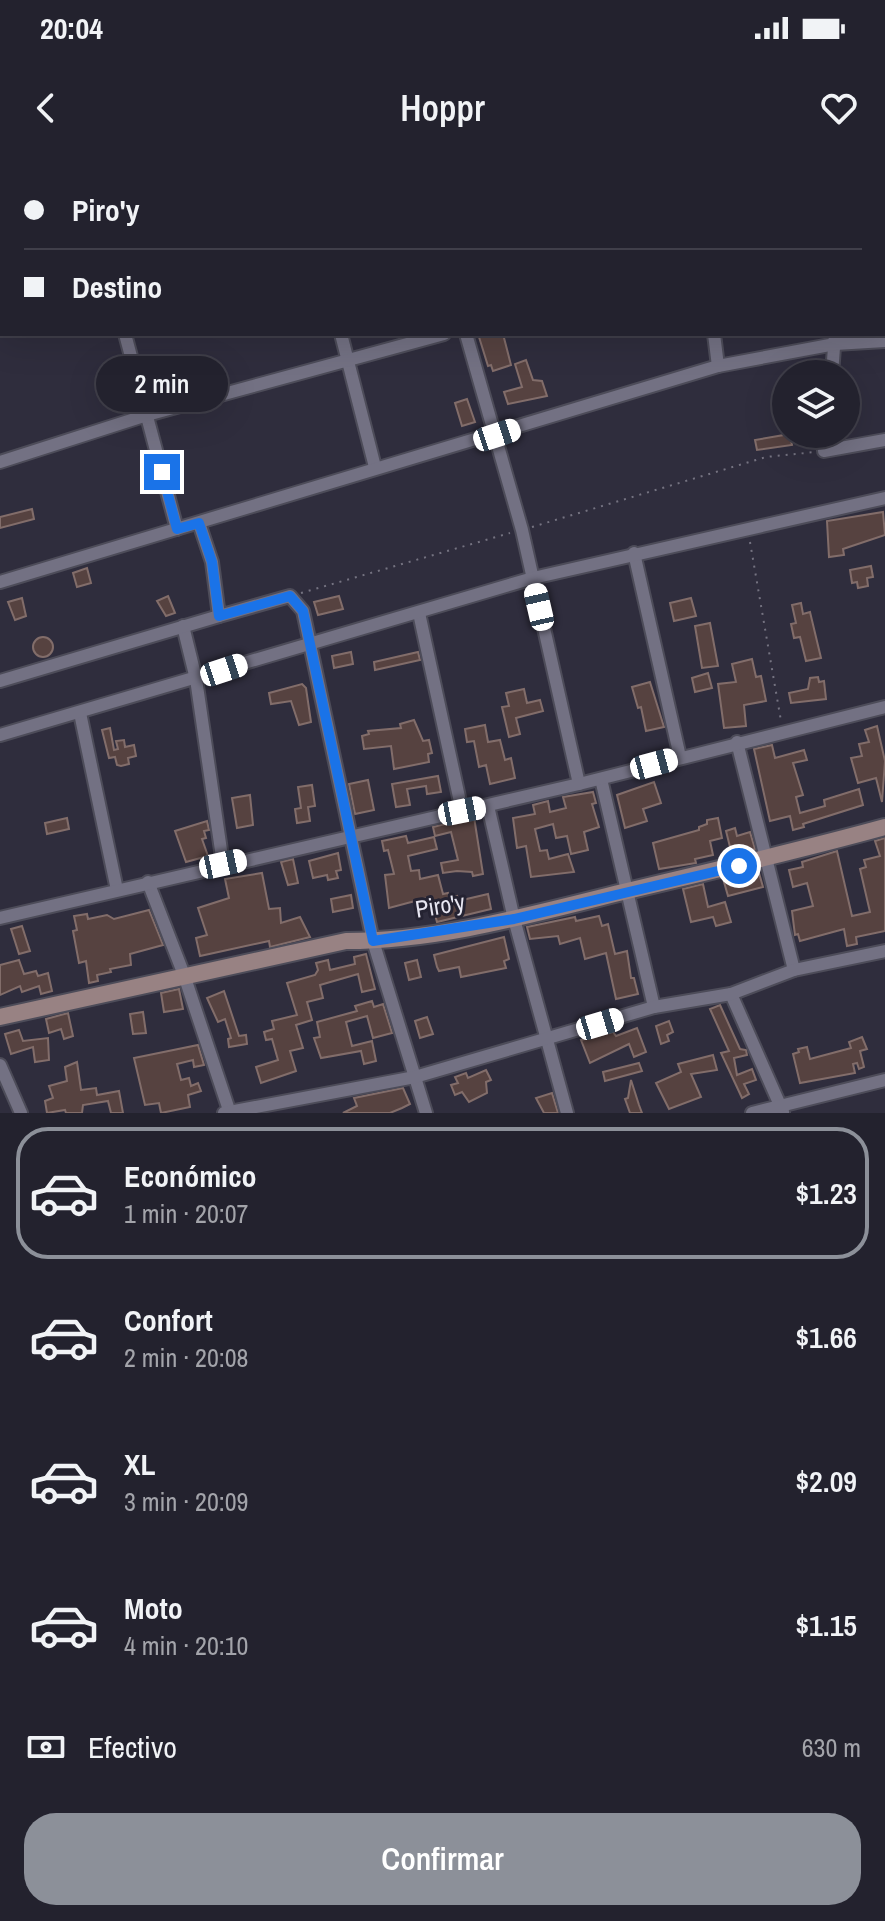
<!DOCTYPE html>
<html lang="es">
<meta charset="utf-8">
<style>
:root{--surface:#23222e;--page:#2f2f3a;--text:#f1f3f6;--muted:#a3a4aa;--line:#403f4a;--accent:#8c9099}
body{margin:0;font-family:"Archivo Narrow",sans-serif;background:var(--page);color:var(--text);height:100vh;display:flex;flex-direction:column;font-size:30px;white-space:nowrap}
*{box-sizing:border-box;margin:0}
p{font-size:26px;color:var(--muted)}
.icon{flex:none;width:44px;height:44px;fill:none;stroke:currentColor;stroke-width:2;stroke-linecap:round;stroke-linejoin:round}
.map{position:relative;height:953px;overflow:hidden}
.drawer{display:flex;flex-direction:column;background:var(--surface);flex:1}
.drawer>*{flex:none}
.top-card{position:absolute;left:0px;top:0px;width:886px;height:176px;box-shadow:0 8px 32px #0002,0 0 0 2px var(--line);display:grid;align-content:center;height:176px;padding:0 24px;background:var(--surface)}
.buttons{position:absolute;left:772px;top:200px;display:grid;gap:16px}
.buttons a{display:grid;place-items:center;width:88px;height:88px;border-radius:50%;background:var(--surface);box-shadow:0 8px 32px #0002,0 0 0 2px var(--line);font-size:40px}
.end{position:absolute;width:36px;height:36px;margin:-18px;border:10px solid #1a73e8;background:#fff;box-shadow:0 0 0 4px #fff}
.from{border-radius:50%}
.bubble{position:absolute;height:56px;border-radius:28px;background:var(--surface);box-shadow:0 8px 32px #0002,0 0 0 2px var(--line);font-size:26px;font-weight:600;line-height:56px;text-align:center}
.car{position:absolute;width:24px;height:48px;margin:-24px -12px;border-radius:10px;box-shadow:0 0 6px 2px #0007;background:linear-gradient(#fff 24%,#345 0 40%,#fff 0 76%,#345 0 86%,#fff 0)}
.top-card b{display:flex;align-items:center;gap:28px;height:76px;font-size:30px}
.top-card b+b{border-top:2px solid var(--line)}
.top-card i{width:20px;height:20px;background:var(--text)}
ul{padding:14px 0 0;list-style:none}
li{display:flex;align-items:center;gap:24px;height:132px;margin:0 16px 12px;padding:0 8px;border:4px solid transparent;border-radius:32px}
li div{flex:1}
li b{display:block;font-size:30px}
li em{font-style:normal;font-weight:600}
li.active{border-color:var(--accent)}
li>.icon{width:72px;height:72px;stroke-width:1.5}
.pay{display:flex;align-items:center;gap:20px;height:88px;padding:0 24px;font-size:30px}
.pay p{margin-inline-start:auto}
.button{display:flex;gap:16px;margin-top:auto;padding:16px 24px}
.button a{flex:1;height:92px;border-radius:32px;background:var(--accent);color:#fff;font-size:32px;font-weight:600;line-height:92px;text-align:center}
.status{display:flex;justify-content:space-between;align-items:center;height:56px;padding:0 40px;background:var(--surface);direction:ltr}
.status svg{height:22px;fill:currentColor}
header{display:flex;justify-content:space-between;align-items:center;height:104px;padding:0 24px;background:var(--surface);font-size:36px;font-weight:600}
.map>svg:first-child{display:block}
.building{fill:#564240;stroke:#826d6a;stroke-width:2}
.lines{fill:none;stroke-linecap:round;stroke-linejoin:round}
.street-casing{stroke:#4d4c59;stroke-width:16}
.secondary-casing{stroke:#4d4c59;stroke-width:20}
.path{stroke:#757381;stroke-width:2;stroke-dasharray:2 6;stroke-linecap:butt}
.street{stroke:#737183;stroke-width:12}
.secondary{stroke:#988283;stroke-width:16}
.route{stroke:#1a73e8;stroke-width:10}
.labels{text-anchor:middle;stroke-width:6;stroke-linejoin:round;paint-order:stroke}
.street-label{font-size:24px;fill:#e8e7f2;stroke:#252332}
</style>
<div class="status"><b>20:04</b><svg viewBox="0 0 49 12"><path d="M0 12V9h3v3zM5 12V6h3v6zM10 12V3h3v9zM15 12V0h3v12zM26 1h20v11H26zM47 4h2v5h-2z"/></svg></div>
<header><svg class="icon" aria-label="back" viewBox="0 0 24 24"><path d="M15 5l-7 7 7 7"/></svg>Hoppr<svg class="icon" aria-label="heart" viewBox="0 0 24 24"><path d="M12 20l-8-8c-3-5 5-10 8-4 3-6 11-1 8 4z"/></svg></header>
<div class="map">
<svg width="885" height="953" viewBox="0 0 885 953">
<rect width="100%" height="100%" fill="#2f2d3d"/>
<g class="building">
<polygon points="488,174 503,174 511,205 493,211 491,205 488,206 479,177"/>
<polygon points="526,200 533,220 542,221 547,236 508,244 504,232 522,227 515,204"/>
<polygon points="467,239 475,262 462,266 455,243"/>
<polygon points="790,274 792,285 757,290 755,280"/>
<polygon points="32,349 34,359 0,368 0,357"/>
<polygon points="883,352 885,375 843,389 844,395 829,397 827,361"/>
<polygon points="871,406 873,417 867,418 868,426 858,428 857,422 852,423 850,410"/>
<polygon points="87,408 91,423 77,427 73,413"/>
<polygon points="168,436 175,453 166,456 157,441"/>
<polygon points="339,436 343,449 318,455 314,442"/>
<polygon points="22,438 26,456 15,460 8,442"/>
<polygon points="691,438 696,456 674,461 670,443"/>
<polygon points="801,443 803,454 810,452 821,498 806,501 800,477 794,478 791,464 796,463 792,445"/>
<polygon points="710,463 718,506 702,508 695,466"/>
<circle cx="43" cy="487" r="10"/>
<polygon points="351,492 353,504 334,508 332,496"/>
<polygon points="418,492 420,500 375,510 374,502"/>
<polygon points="752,499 756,517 761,516 766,541 744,545 746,566 724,568 718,524 736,522 732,504"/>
<polygon points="708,513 712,528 695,532 692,518"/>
<polygon points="818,517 819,522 824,521 826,539 791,543 789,533 808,529 810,518"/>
<polygon points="650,522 664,567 646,571 641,547 638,548 632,527"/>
<polygon points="302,524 306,528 311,562 299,565 291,541 271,544 269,533"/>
<polygon points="524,529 527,543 540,540 543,551 516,558 520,574 509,577 502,547 509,546 506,533"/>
<polygon points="414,560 423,581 429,580 432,593 428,594 429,602 394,609 391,586 364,589 362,576 369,574 368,571 401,568 400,564"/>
<polygon points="485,565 488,582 500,580 505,600 511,598 515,618 490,624 486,605 479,607 474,581 467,582 465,569"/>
<polygon points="877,566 885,601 882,642 876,618 858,623 851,598 862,596 859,584 869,582 865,570"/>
<polygon points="110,568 114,590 118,589 116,581 124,580 125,587 134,585 136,596 128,598 129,604 121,606 117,605 115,597 109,598 102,570"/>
<polygon points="772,585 775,598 804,590 807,600 793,603 803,635 796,637 800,653 825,646 824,640 859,629 863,645 803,664 804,667 793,670 790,656 770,661 754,589"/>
<polygon points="438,616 441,632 427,634 426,626 407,629 410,645 396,647 392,624"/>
<polygon points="368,620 374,650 355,654 349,624"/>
<polygon points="654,622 661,643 643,649 647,661 625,668 617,635"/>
<polygon points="312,625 315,646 308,647 310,661 297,663 295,649 301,648 298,627"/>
<polygon points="593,632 596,643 592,644 599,667 584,672 588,690 571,694 567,676 556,678 553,664 535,669 540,691 547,690 549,699 568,694 574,712 531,717 526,686 517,688 513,658 535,654 533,645 548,641 550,652 566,648 563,637"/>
<polygon points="250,635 253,665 237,668 232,638"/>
<polygon points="474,657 483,714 473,716 472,712 457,711 443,713 441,703 458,700 451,672 435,676 433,667"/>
<polygon points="67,658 69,669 47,674 45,663"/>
<polygon points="718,658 722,678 710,681 713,695 695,699 696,703 659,709 653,683 699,670 699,667 707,664 707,660"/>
<polygon points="207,661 209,670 204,671 206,678 202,679 208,696 186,702 175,671"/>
<polygon points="735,668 737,676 750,672 755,689 732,695 726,671"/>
<polygon points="406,676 408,683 434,677 437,689 408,696 411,711 419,710 420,719 438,715 443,734 448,733 449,738 457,736 458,741 488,734 491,749 437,762 430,737 389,748 385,715 394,714 388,690 384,691 382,681"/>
<polygon points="885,678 885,771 856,777 857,784 847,786 844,769 800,781 798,774 795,775 792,751 813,746 807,723 793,727 789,710 803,707 802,702 837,691 852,756 870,752 860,709 866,707 864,700 880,696 875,681"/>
<polygon points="338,693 341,710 336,711 338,718 328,720 327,715 313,718 309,701"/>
<polygon points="293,699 298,723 288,725 281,702"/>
<polygon points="262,713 269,749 280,748 281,763 300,757 310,777 270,787 269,781 200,796 196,778 207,775 198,748 229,738 225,719"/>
<polygon points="759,713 763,727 728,736 724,722"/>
<polygon points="703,724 708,747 725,742 731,762 716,766 713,757 691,762 683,729"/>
<polygon points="351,735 353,748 333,752 331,739"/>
<polygon points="149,750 163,785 130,794 131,805 110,809 111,812 97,815 98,821 89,823 86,801 79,803 73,771 77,770 74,756 87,754 88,759 107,755 114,759"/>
<polygon points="599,756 602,766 608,764 615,794 627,791 631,818 634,818 638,834 616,839 606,793 585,799 580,778 560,784 558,776 530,779 527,767 575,757 576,761"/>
<polygon points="22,766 30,791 19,794 11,769"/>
<polygon points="504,777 509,799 504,801 506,808 461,817 459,807 439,811 437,807 434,795"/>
<polygon points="366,794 375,829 362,832 358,814 320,825 323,838 307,842 312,860 296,865 303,888 290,891 296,911 261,923 256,907 278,900 272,879 266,880 264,872 274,869 272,861 297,855 287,823 315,815 318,810 316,803 328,800 330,810 355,804 354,797"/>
<polygon points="19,800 24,814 36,811 38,816 48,813 52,831 41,834 39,826 22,832 20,826 0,835 0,805"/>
<polygon points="417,800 421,817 409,820 405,803"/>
<polygon points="179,829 183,849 164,852 161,833"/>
<polygon points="224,831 239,876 246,875 247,884 229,887 228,879 231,878 225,859 218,862 207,838"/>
<polygon points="372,841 374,847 383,844 392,873 373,878 367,856 346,862 352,886 372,881 376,901 364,904 361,891 321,898 314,878 320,877 317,862 357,851 355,846"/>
<polygon points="720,845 740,889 746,890 747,895 734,898 737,915 752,909 756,920 744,924 749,934 742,938 721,893 729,891 710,849"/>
<polygon points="143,852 146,873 133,874 130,854"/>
<polygon points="68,853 73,876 64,879 61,869 49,873 46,859"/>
<polygon points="427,857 433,874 420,878 415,861"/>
<polygon points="669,861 673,872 667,875 669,881 661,884 656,866"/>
<polygon points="637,868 646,892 634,897 629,884 590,903 581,880 613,872 616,876"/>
<polygon points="19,870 23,881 48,878 49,900 35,902 33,887 11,894 5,874"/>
<polygon points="862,877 867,889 860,891 864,907 859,909 857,903 853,904 855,913 800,923 793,894 799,892 798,889 807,887 810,899 851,888 849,882"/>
<polygon points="198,885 204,905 194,907 193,900 177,904 181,920 189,918 191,926 198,923 201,931 188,935 190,947 161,953 159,943 145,945 134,898"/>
<polygon points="713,895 717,910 691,914 701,937 669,949 656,923 681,912 678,904"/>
<polygon points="77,902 81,930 96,928 97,935 119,931 123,953 111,953 108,941 83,945 82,953 66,953 65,950 47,953 45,941 53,938 49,926 67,921 65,907"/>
<polygon points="639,903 642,911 605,921 603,912"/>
<polygon points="486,910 491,920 486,922 487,933 469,942 462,932 455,935 451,925 458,923 455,917 466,913 468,918"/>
<polygon points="631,920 639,945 642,953 630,953 625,939 628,938"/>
<polygon points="403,928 410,944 402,948 390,953 343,953 357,946 354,938"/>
<polygon points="552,933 558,953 544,953 536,938"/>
</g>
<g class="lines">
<g class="street-casing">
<g id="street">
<polyline points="55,0 56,2"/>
<polyline points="179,0 180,2"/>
<polyline points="565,0 565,2"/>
<polyline points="685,0 686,2"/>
<polyline points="811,0 812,2"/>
<polyline points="884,64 885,64"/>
<polyline points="0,157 2,157"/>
<polyline points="125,174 177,369"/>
<polyline points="341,174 375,307"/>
<polyline points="466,174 522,370 579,624"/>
<polyline points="714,174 718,206"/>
<polyline points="832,214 835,174"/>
<polyline points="826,274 824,291 885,280"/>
<polyline points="0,302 147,255 444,174"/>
<polyline points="199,363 212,402 219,456 290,436 303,451 373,781 426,953"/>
<polyline points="634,393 680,597"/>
<polyline points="0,422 718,206 835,184 885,181"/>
<polyline points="419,453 462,651"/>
<polyline points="183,466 196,519 223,704"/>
<polyline points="0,521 219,456"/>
<polyline points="80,553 117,730"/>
<polyline points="0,575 533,418 885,338"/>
<polyline points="737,582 794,810"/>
<polyline points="601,619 654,847"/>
<polyline points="488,646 514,759 567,953"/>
<polyline points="148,722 184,815 230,953"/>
<polyline points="0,758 579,624 885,547"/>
<polyline points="731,834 783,952"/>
<polyline points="0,905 21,953"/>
<polyline points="224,953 415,917 654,847 731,834 794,810 885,791"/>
<polyline points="752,953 885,920"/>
</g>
</g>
<g class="secondary-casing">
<path id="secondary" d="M0 857 346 781C439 781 533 754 623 732 711 711 798 691 885 667"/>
</g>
<g class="path">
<polyline points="291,0 292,2"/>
<polyline points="307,2 311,0"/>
<polyline points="532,367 766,297 815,292"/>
<polyline points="750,382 781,561"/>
<polyline points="301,433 510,373"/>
</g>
<use href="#street" class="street"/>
<use href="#secondary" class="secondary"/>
</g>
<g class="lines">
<polyline class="route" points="162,312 177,369 199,363 212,402 219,456 290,436 303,451 373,781 514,759 739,706"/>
</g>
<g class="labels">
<g class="street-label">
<text transform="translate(440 746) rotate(-9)" y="8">Piro'y</text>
</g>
</g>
</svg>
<div class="buttons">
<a><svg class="icon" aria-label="layers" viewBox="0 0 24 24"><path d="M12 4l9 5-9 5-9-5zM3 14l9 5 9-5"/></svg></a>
</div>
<i class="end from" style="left:739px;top:706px"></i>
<i class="end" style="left:162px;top:312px"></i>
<div class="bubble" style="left:96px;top:196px;width:132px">2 min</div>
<i class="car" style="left:497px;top:275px;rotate:72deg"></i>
<i class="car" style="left:539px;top:447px;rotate:347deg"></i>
<i class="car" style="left:224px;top:510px;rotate:72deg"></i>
<i class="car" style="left:654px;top:604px;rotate:75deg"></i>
<i class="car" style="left:462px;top:651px;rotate:79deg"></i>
<i class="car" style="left:223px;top:704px;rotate:78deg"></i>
<i class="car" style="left:600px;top:864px;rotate:73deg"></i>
<div class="top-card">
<b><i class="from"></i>Piro'y</b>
<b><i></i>Destino</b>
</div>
</div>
<section class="drawer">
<ul>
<li class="active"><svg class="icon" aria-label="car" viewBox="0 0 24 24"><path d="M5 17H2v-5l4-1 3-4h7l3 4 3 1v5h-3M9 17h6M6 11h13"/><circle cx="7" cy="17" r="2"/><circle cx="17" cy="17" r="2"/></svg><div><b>Económico</b><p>1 min · 20:07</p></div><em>$1.23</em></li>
<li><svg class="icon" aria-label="car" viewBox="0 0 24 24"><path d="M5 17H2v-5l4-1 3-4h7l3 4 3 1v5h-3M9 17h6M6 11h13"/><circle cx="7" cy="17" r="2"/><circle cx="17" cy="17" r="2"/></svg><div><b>Confort</b><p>2 min · 20:08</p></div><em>$1.66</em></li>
<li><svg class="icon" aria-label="car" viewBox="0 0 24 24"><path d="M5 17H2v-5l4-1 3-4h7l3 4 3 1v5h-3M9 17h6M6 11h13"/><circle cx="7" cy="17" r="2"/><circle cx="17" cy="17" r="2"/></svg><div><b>XL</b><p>3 min · 20:09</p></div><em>$2.09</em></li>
<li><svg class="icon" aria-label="car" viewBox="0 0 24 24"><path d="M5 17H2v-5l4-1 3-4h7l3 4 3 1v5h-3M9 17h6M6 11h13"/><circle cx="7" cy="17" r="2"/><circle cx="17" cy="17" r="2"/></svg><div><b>Moto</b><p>4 min · 20:10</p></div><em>$1.15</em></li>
</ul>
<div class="pay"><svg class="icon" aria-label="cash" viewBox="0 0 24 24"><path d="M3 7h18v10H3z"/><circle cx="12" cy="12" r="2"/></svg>Efectivo<p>630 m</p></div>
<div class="button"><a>Confirmar</a></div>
</section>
